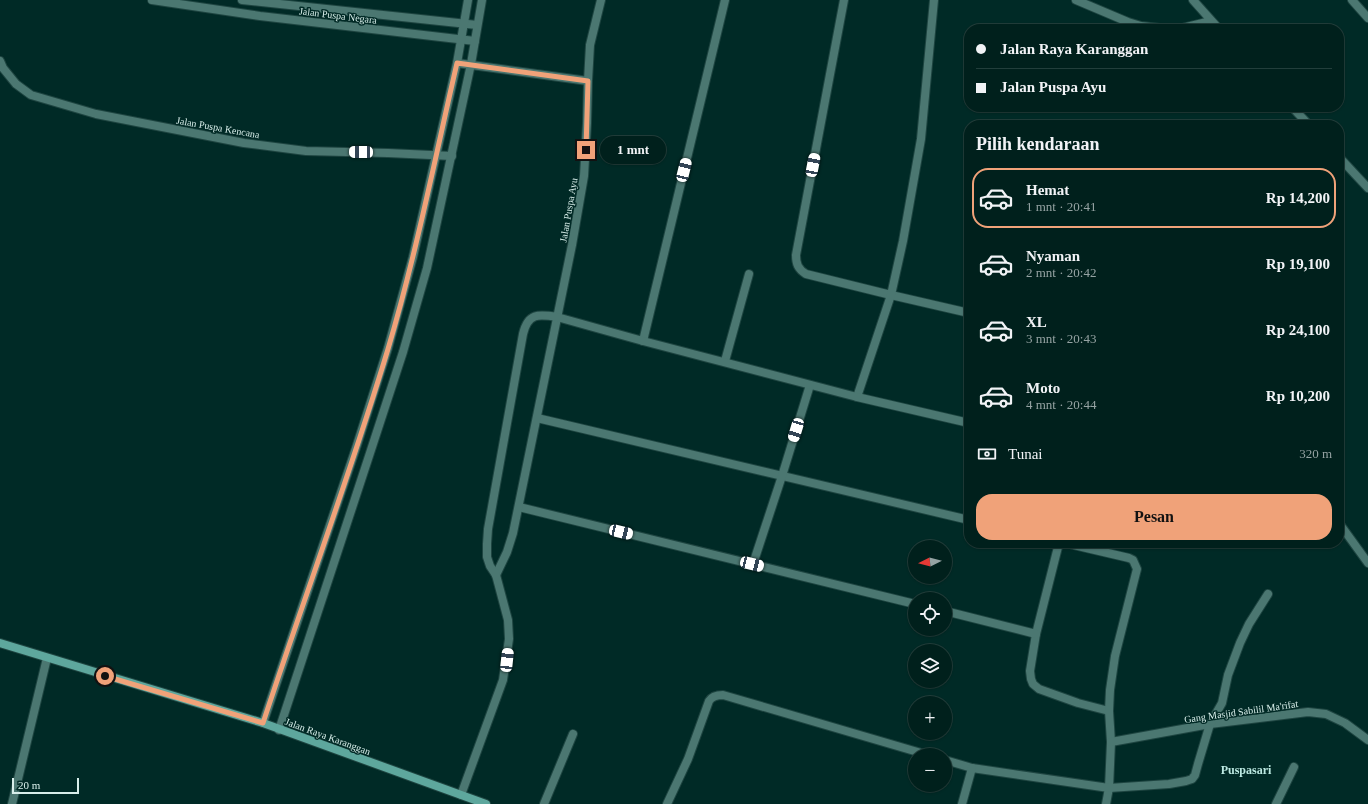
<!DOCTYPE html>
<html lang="id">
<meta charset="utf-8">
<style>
:root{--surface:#00201c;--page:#0a2825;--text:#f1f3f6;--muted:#95a3a3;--line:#223e3b;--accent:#f0a279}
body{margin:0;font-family:Georgia,serif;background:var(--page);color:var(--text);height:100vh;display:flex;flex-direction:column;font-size:15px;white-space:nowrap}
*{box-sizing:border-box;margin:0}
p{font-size:13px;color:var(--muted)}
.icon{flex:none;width:22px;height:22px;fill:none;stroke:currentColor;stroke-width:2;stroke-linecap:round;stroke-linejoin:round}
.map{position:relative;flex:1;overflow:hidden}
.details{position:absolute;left:964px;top:120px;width:380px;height:428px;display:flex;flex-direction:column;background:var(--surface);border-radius:16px;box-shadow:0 1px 3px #0004,0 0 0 1px var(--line)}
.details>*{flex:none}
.banner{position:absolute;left:964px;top:24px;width:380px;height:88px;border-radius:16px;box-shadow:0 1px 3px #0004,0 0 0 1px var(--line);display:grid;align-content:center;height:88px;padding:0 12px;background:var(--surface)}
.needle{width:26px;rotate:264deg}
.controls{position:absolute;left:908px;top:540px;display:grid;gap:8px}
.controls a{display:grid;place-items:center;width:44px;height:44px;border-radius:50%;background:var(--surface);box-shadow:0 1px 3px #0004,0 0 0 1px var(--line);font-size:20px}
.scale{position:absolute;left:12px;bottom:10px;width:67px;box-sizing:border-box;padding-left:4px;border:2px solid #d8eeea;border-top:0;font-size:11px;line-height:14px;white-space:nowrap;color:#d8eeea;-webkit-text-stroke:3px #002a26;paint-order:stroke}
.end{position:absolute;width:18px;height:18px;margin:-9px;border:5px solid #f0a279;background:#111;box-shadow:0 0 0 2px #111}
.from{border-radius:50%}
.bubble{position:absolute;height:28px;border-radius:14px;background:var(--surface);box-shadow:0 1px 3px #0004,0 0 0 1px var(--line);font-size:13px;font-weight:600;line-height:28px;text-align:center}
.car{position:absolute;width:12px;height:24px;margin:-12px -6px;border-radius:5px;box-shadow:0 0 3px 1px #0007;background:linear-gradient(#fff 24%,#345 0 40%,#fff 0 76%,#345 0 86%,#fff 0)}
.banner b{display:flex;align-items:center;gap:14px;height:38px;font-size:15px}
.banner b+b{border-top:1px solid var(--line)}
.banner i{width:10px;height:10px;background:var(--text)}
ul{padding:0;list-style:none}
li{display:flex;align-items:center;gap:12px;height:60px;margin:0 8px 6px;padding:0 4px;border:2px solid transparent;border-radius:16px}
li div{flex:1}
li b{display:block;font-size:15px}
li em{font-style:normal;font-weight:600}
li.current{border-color:var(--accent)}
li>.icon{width:36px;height:36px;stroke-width:1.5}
h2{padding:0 12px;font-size:18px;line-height:48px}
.pay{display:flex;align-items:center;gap:10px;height:44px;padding:0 12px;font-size:15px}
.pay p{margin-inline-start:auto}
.cta{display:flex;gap:8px;margin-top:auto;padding:8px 12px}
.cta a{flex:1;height:46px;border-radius:16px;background:var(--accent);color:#111;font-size:16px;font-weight:600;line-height:46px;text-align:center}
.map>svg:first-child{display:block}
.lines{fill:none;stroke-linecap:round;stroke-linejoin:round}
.lane-casing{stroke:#1e4541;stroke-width:10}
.street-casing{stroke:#1e4541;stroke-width:10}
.secondary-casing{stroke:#1e4541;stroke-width:10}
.lane{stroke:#4b7771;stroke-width:8}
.street{stroke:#4b7771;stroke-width:8}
.secondary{stroke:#5ea79d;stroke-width:8}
.route{stroke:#f0a279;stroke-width:5}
.labels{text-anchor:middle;stroke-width:3;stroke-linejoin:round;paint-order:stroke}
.street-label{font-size:10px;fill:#d8eeea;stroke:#002a26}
.quarter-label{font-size:12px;font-weight:bold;fill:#bbe8e1;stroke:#002a26}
</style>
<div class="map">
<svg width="1368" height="804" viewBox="0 0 1368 804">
<rect width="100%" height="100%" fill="#002a26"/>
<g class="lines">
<g class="lane-casing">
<polyline id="lane" points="12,804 47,658"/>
</g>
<g class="street-casing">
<g id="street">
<polyline points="152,0 260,16 475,41"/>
<polyline points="242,0 477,25"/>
<path d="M844 0 796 255C796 264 798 269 806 274L891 295 969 313"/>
<polyline points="1076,0 1128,22 1141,26 1169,29"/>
<polyline points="1193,0 1219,29"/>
<polyline points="1352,0 1368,18"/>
<polyline points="1178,29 1211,21"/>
<polyline points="0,61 3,68 16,84 31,95 96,114 244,143 306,151 388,153 452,156"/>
<polyline points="457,63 588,81"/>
<polyline points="1292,107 1309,125"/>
<polyline points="1339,157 1368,188"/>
<polyline points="643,341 725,0"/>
<polyline points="725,361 749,274"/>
<polyline points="857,397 891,295 903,241 921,139 934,0"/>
<polyline points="537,418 969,520"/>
<polyline points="519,507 915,604"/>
<polyline points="1339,523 1368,563"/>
<polyline points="1059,543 1036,634 1030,671 1031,679 1033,684 1039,689 1078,703 1109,711"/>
<polyline points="1065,543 1129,558 1133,560 1137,569 1115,656 1110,690 1109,711 1111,742 1109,788 1106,804"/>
<polyline points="753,564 782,476 810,385"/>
<polyline points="496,575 507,552 513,533 572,245 584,176 587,123 588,81 590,45 601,0"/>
<polyline points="945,611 1036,634"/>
<polyline points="263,723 356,448 388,348 413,257 457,63 468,0"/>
<polyline points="279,730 370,453 403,352 427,268 471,64 482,0"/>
<polyline points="1111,742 1210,724 1308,712 1326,714 1345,723 1368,740"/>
<polyline points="945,760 972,768 1109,788 1169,784 1186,781 1192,779 1195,775 1198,764 1210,724 1222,703 1228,675 1240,643 1249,624 1268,594"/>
<path d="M461 795 503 680 509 639 508 620 496 575 490 566 487 557V544L488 529 523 334C528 313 538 314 557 317L643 341 857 397 969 423"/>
<polyline points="544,804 573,734"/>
<path d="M667 804 688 759 709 701C712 696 717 695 723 695L928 755"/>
<polyline points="962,804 972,768"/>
<polyline points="1276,804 1294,767"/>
</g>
</g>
<g class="secondary-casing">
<polyline id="secondary" points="0,643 263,723 486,804"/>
</g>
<use href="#lane" class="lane"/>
<use href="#street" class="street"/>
<use href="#secondary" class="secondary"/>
</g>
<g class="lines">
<path class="route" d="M105 676 263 723C304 598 350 475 388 349 416 255 435 158 457 63L588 81 586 150"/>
</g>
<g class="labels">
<g class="street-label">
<text transform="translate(338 15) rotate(7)" y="4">Jalan Puspa Negara</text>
<text transform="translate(218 127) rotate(10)" y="4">Jalan Puspa Kencana</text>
<text transform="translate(568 210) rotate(-80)" y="4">Jalan Puspa Ayu</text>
<text transform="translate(1241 711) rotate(-8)" y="4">Gang Masjid Sabilil Ma'rifat</text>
<text transform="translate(328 736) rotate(20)" y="4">Jalan Raya Karanggan</text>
</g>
<g class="quarter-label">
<text x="1246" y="774">Puspasari</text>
</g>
</g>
</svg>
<div class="controls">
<a><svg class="needle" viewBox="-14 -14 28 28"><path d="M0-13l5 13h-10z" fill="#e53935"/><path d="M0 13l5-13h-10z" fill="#95a3a3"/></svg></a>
<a><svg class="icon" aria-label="locate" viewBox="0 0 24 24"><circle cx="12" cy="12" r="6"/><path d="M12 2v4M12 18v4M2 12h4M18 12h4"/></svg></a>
<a><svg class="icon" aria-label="layers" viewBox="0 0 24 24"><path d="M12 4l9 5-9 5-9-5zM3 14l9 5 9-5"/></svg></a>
<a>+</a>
<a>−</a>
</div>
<div class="scale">20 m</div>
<i class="end from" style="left:105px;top:676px"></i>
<i class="end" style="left:586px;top:150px"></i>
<div class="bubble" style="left:600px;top:136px;width:66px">1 mnt</div>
<i class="car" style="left:361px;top:152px;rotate:271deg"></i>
<i class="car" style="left:813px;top:165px;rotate:11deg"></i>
<i class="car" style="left:684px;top:170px;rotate:14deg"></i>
<i class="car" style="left:796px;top:430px;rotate:197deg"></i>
<i class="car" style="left:621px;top:532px;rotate:103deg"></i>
<i class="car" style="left:752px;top:564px;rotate:104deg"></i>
<i class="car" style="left:507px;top:660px;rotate:6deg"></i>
<div class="banner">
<b><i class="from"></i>Jalan Raya Karanggan</b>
<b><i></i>Jalan Puspa Ayu</b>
</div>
<section class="details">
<h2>Pilih kendaraan</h2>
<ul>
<li class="current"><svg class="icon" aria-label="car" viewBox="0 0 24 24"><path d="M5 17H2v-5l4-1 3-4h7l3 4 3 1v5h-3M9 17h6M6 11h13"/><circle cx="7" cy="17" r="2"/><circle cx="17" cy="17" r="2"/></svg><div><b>Hemat</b><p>1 mnt · 20:41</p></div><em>Rp 14,200</em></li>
<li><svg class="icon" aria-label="car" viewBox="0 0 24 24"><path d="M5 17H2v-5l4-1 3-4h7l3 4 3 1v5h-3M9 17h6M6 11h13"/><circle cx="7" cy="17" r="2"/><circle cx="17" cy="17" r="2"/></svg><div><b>Nyaman</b><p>2 mnt · 20:42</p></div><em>Rp 19,100</em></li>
<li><svg class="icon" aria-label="car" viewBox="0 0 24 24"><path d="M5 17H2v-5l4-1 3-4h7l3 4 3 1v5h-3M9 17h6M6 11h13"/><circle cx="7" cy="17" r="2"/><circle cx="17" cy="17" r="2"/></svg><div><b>XL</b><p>3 mnt · 20:43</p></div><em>Rp 24,100</em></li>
<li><svg class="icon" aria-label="car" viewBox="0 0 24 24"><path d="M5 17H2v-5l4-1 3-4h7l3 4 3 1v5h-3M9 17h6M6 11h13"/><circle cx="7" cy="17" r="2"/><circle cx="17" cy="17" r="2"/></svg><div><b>Moto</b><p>4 mnt · 20:44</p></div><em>Rp 10,200</em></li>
</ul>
<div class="pay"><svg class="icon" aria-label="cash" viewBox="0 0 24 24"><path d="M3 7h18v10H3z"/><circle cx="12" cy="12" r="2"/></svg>Tunai<p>320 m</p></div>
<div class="cta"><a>Pesan</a></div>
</section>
</div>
